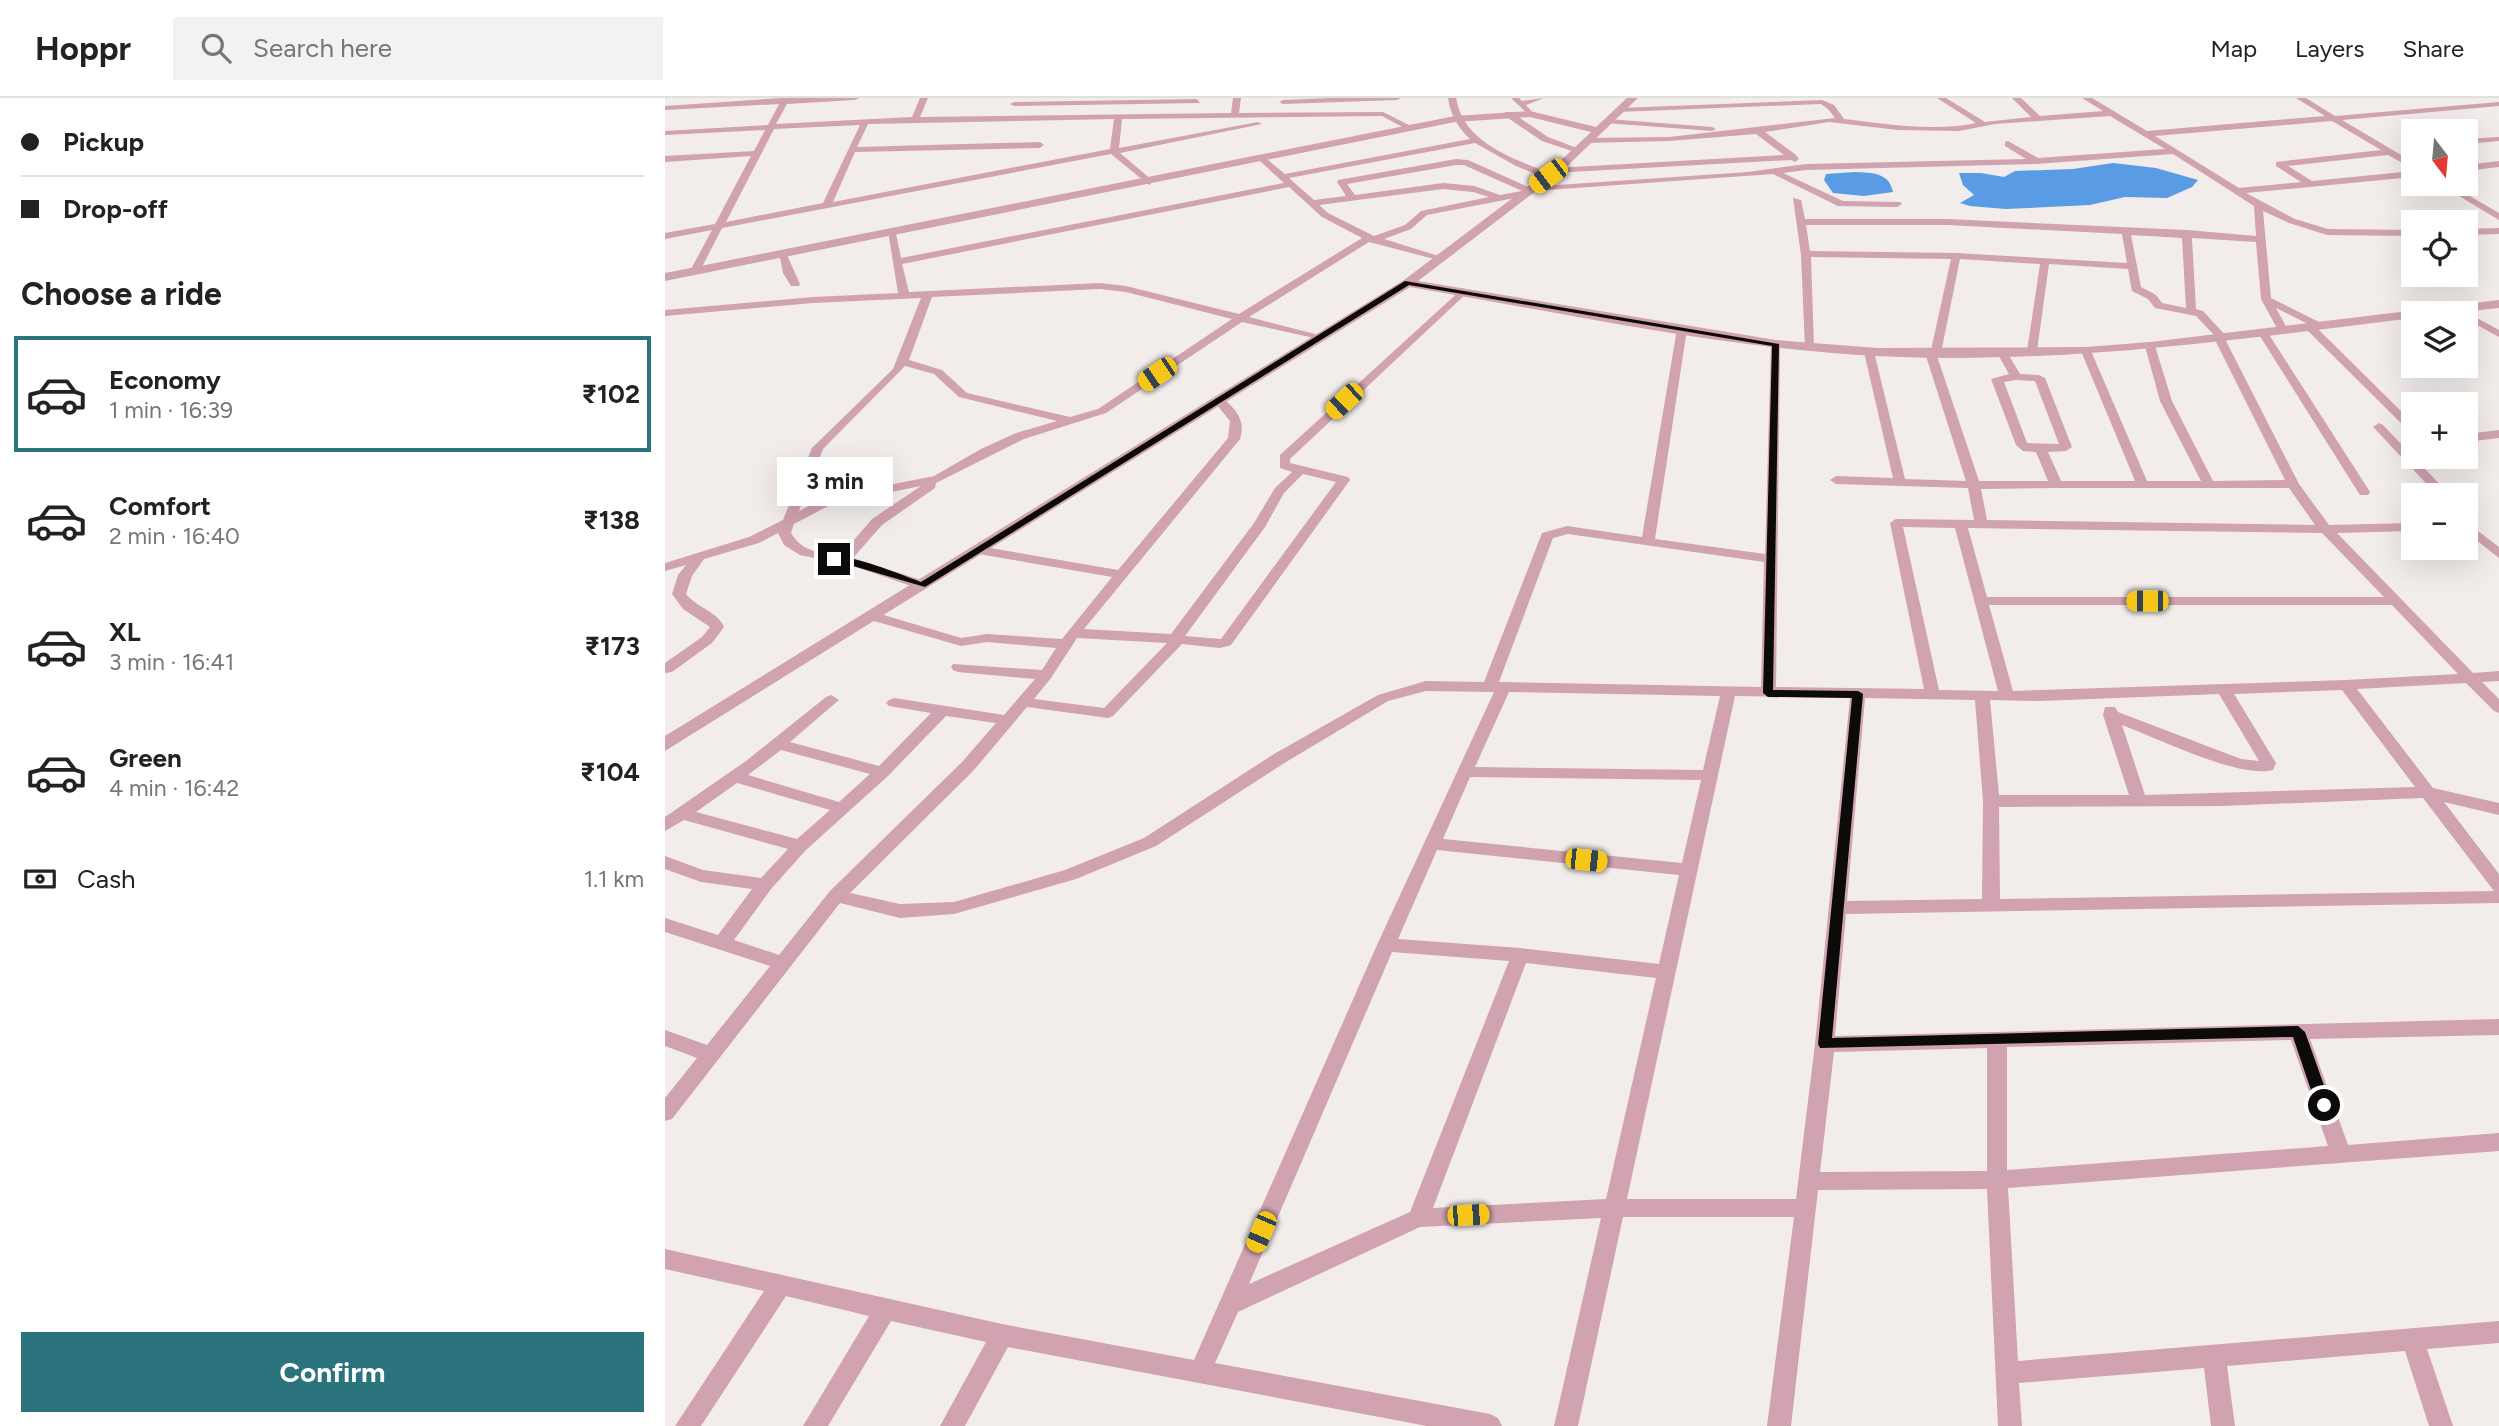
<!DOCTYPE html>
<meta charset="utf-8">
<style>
:root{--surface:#fff;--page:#f2f2f2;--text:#222;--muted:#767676;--line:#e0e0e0;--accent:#2c747d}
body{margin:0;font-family:Figtree,sans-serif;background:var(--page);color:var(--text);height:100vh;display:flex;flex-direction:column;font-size:26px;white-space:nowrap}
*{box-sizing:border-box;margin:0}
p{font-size:23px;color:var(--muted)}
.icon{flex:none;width:38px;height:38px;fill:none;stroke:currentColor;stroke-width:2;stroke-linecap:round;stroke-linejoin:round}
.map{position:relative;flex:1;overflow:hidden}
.panel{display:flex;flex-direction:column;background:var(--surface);width:665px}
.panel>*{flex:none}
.hud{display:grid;align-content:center;height:154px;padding:0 21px;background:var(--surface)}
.needle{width:46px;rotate:164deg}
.controls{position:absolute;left:1736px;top:21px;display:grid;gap:14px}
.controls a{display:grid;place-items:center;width:77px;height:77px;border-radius:0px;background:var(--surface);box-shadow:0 7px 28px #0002;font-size:35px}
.end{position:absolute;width:32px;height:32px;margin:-16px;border:9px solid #0c0b0a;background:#fff;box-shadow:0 0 0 4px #fff}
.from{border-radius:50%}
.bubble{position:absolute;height:49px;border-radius:0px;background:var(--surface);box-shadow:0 7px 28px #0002;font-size:23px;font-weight:700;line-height:49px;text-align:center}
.car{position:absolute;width:21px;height:42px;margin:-21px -10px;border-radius:9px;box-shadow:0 0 5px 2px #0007;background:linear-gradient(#f5c518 24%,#345 0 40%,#f5c518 0 76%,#345 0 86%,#f5c518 0)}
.hud b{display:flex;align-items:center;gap:24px;height:66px;font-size:26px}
.hud b+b{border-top:2px solid var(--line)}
.hud i{width:18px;height:18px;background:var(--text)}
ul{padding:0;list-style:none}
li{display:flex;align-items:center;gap:21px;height:116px;margin:0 14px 10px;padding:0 7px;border:4px solid transparent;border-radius:0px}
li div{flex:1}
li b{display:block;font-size:26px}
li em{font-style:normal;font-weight:700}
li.current{border-color:var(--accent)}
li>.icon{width:63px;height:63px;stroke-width:1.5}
h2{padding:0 21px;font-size:32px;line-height:84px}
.pay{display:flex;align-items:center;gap:18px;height:77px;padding:0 21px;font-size:26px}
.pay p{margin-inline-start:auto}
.action{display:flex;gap:14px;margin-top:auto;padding:14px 21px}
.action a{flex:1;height:80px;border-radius:0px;background:var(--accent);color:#fff;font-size:28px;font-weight:700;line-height:80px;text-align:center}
header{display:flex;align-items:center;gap:42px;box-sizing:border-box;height:98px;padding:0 35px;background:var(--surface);border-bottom:2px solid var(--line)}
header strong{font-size:33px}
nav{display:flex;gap:38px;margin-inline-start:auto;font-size:24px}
.search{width:490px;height:63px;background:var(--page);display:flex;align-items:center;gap:18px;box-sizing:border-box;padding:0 24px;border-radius:0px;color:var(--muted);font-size:26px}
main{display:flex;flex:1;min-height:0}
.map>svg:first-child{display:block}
.water{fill:#5a9be5}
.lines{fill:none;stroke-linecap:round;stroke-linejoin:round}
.minor{fill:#d1a2af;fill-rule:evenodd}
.tertiary{fill:#d1a2af;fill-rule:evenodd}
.route{fill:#0c0b0a}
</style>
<header>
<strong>Hoppr</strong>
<div class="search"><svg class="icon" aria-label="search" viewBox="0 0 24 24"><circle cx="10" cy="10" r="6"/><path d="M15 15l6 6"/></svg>Search here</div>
<nav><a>Map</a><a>Layers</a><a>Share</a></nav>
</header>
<main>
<section class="panel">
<div class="hud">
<b><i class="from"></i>Pickup</b>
<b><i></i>Drop-off</b>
</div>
<h2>Choose a ride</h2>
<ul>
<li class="current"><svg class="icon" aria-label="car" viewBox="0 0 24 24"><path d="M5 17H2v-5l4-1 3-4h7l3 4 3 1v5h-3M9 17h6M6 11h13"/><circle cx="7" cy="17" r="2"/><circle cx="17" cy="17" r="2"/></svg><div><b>Economy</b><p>1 min · 16:39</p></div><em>₹102</em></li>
<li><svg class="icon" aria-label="car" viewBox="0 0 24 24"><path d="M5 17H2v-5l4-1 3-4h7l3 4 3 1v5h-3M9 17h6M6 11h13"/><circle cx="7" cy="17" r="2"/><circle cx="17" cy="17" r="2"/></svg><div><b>Comfort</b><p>2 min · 16:40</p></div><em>₹138</em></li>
<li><svg class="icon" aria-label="car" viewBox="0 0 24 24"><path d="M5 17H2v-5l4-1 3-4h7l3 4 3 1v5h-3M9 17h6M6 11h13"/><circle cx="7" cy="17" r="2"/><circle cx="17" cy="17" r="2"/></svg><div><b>XL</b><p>3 min · 16:41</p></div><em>₹173</em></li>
<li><svg class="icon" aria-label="car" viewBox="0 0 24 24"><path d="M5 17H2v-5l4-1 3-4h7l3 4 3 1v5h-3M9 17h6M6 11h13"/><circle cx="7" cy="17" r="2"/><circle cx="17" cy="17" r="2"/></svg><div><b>Green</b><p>4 min · 16:42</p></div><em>₹104</em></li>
</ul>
<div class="pay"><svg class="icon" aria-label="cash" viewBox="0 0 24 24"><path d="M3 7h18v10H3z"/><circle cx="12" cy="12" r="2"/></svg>Cash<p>1.1 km</p></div>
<div class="action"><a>Confirm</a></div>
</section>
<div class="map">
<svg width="1834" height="1328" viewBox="0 0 1834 1328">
<rect width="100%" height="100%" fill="#f2edea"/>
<g class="water">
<polygon points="1448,65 1491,70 1533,82 1527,89 1502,100 1460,99 1425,107 1341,111 1305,108 1295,105 1309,97 1298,87 1294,75 1316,75 1339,79 1350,73 1408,71"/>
<path d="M1190 74C1207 75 1224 74 1228 94L1199 98 1168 95 1159 82 1161 76Z"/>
</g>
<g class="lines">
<g class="minor">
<path d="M117 0H194L190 2 122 6 111 26 247 19 255 0H263L255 19 566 15 568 0H576L574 15 718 14 750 30 743 32 717 18 457 21 454 50 593 24 597 26 455 55 487 82 488 84 484 87 446 56 57 130 35 173 26 175 25 173 47 132 0 141V135L50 126 86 58 0 64V58L89 53 100 32 0 37V33L103 27 114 6 0 12V8ZM449 21 445 51 168 104 190 54 375 50 379 47 375 44 192 49 203 26ZM195 27 158 105 61 124 109 31Z"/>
<polygon points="665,0 736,0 732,2 618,6 614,4 618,2"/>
<path d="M783 0H791C799 46 848 60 886 76V80H880L851 68 810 45 624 80 649 102 681 98 672 84 673 82 791 61 803 62 863 89 1083 74 1141 66 1361 61 1340 48V44L1343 43 1373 60 1500 51 1445 18 1330 26 1294 33 1233 32 1164 24 1100 34 1131 57 1134 61 1130 64 1126 62 887 75V71L890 70 1119 57 1091 36 1004 43 919 45V41L922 40 1004 39 1170 20 1163 11 1156 6 952 14 955 10 1157 2 1169 7 1179 21C1222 26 1268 34 1311 25L1272 0H1281L1320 24 1366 19 1347 0H1356L1375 18 1438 13 1417 0H1427L1482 33 1660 18 1631 0H1641L1670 18 1834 4V8L1677 22 1748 64V71L1723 57 1623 68 1647 83 1748 73V79L1581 95 1630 121 1663 131 1748 132V138L1662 137 1624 125 1598 113 1606 200 1658 226V230L1653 231 1748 325V334L1744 333 1641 231 1640 229 1643 226 1611 210 1623 232 1614 234 1596 201 1591 144 1527 140 1531 211 1538 213 1563 240 1561 243 1634 386 1664 427 1748 425V433L1672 435 1808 575 1834 573V583L1817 584 1834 601V615L1829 613 1801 585 1692 591 1768 690 1834 705V717L1779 704 1834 776V805L1181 816 1170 938 1834 921V937L1645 941 1683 1047 1834 1035V1053L1343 1090 1353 1263 1834 1223V1245L1762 1251 1788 1328H1764L1740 1253 1562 1268 1570 1328H1546L1539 1270 1354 1285 1357 1328H1333L1322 1091 1153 1092 1126 1328H1102L1129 1119H958L913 1328H889L936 1120 755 1129 573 1214 550 1265 825 1316 833 1320 837 1328H762L343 1249 300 1328H275L321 1244 226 1223 163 1328H138L204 1218 121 1198 36 1328H10L99 1193 0 1171V1151L337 1226 529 1262 712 847 829 594 761 593 723 603 621 664 491 748 411 781 289 816 235 820 175 805 7 1021 0 1023V1000L32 960 0 948V932L42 947 105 868 0 834V820L53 837 87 791 36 784 0 771V758L38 772 96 780 123 751 19 722 0 733V719L81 663 161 599 166 597 174 602 125 644 214 668 266 615 224 608 221 605 224 602 229 600 339 617 370 581 293 574 288 572 286 569 288 566 377 572 391 550 322 544 296 548 202 521 200 518 202 515H212L296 540 322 536 397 541 447 479 314 456 307 452 314 448 453 472 563 340 565 323 548 302 554 299 558 300C571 312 581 322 575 341L419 531 506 536 589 425 610 390 627 374 615 370V357L798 190 803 193 802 195 625 361V365L683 379 685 382 566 547 555 550 517 546 448 618 443 620 362 609 309 672 185 795 235 806 289 804 400 772 479 740 609 656 713 597 761 583 819 584 877 435 902 428 977 439 1012 231 1017 228 1022 231 990 441 1100 456 1106 246 1115 244 1111 589 1259 591 1225 425 1231 421 1309 422 1303 390 1171 386 1165 382 1171 378 1228 380 1199 254 1204 251 1209 254 1240 381 1301 383 1260 255 1266 252 1286 161 1146 159 1149 249 1140 251 1136 157 1128 100 1136 102 1140 121H1282L1522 132 1591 138 1589 108 1508 56 1371 66 1141 72 1118 75 1178 103 1235 104 1237 106 1232 109 1173 108 1108 76 868 93 860 98 762 117 746 131 719 141 777 159V163L704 144 584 219 658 238V242L577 224 441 315 359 341 271 385 270 390 217 427 188 460 262 484 264 487 262 490H252L191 469 135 457 119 447 113 435 94 445 39 461 27 478 21 496C31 509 53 514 59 529L47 545 7 574 0 575V565L37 539 45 529 18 511 7 496 13 477 21 467 0 473V465L84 439 118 422 147 350 228 271 256 200 148 205 0 218V212L148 199 233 195 223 133 231 135 236 160 619 85 595 63V59L598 58 620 76 805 41C792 28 786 18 783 0ZM1667 23 1716 52 1611 64V68L1636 84 1574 90 1490 38ZM791 67H799L857 93 835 97 809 88 778 85 690 97 682 86ZM624 89 657 119 697 140 574 216 461 188 435 185 244 194 237 166ZM778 91 808 94 824 99 756 113 740 127 709 138 663 115 654 107ZM1141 127H1282L1457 136 1462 165 1291 155 1145 153ZM1466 137 1517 140 1521 210 1497 205 1491 197 1476 189ZM1295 161 1375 166 1362 253 1367 256 1372 253 1384 166 1463 171 1467 193 1483 201 1490 210 1531 218 1550 238 1549 240 1620 382 1548 383 1507 303 1490 248 1485 245 1480 248 1495 303 1536 383H1482L1426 253 1421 250 1416 253 1470 383H1396L1383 354 1401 353 1407 349 1380 280 1374 277 1355 276 1340 251 1336 250 1331 253 1344 276 1326 281 1351 347 1358 353 1371 354 1383 383H1314L1272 258 1276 255ZM435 191 461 194 567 221 433 311 405 319 302 295 277 272 244 262 267 199ZM240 268 269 276 294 299 392 323 351 335 316 351 269 378 159 400 134 413 158 351ZM1351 282 1370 283 1394 346 1362 345 1339 284ZM638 376 671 384 556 541 520 538 600 429 619 395ZM256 388 207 421 175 458C156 455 137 454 126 435L129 426 167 406ZM1390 390H1624L1650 427 1322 422 1316 391ZM1238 429 1290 430 1333 593 1274 592ZM1303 430 1657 435 1719 499H1322ZM903 436 1099 464 1096 589 834 584 888 440ZM1324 507H1727L1793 576 1681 582 1348 593ZM412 540 502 545 439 610 369 601 386 580ZM1677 592 1750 689 1480 697 1457 627C1492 640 1574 681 1608 672L1611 665 1569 596ZM844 594 1055 598 1038 672 810 669ZM1554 596 1594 663 1576 661 1453 614 1450 609H1440L1438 617 1464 697H1334L1325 602 1375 603ZM1070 598 1185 600 1150 946 1131 1101H962ZM1200 600 1310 602 1318 703 1317 801 1182 803ZM281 618 331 625 297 664 165 793 114 857 69 842 106 791 141 752 223 678ZM116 652 205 676 174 704 83 677ZM805 679 1036 682 1017 765 778 741ZM72 685 165 712 132 741 31 714ZM1758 700 1829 793 1335 801 1334 709 1557 708ZM772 752 1014 777 994 866 855 850 733 841ZM727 854 844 863 745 1114 584 1186ZM861 865 991 880 941 1101 768 1110ZM1626 942 1663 1048 1342 1072V949ZM1322 950V1073L1155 1074 1169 954Z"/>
<polygon points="846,0 854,0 857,3 879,0 861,7 869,16 865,18"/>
<polygon points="532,1 535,5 349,8 345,6 349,4"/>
<polygon points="840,14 846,14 883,39 917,52 913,55 877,43 840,18"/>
<polygon points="943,21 1047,29 1051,31 1047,33 940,25"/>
<polygon points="1834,39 1834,43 1801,46 1801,41"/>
<polygon points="1748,46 1748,51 1744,51 1744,47"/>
<polygon points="1834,63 1834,69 1801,73 1801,67"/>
<polygon points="1774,86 1784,86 1834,115 1834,122"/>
<polygon points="1834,130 1834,136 1801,137 1801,131"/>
<polygon points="114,155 122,157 135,186 134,188 126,188 118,175"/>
<polygon points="1801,214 1834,232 1834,239 1801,221 1801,215 1797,215"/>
<polygon points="1598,232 1603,235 1705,394 1703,397 1695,397 1693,394 1593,235"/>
<polygon points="1714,325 1718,327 1785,397 1772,397 1710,331 1708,329"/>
<polygon points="1834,332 1834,340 1801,344 1801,336"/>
<polygon points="1801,424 1834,449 1834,460 1801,434"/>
</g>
<path class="tertiary" d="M962 0H973L897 73 753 183 1111 242 1212 250 1421 249 1485 244 1834 202V210L1788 215H1748V220C1569 242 1391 267 1211 258 1054 250 899 215 745 189L0 653V638L739 182 889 69 926 34 865 19 790 24 0 183V175L790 18 865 13 931 29Z"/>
</g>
<path class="route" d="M740 183 1114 246 1108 592 1193 593 1198 596 1167 940 1633 928 1640 934 1666 1007 1664 1012H1654L1651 1007 1628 939 1155 950 1153 946 1187 600 1103 599 1098 595 1107 248 744 187 260 489 164 461C179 452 238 478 256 484Z"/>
</svg>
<div class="controls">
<a><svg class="needle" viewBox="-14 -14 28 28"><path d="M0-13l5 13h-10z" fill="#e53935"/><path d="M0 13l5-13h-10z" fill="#767676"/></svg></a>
<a><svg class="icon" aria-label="locate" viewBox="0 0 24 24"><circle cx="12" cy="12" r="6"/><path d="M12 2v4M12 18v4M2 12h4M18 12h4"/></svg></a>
<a><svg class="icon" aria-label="layers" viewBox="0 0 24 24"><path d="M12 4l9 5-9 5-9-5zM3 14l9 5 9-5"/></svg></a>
<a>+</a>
<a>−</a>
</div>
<i class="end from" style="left:1659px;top:1007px"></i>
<i class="end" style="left:169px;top:461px"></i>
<div class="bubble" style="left:112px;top:359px;width:116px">3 min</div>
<i class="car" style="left:883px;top:78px;rotate:233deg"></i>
<i class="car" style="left:492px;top:276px;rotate:236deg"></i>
<i class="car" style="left:679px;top:303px;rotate:227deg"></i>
<i class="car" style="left:1482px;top:503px;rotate:270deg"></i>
<i class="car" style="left:921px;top:762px;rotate:96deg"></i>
<i class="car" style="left:803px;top:1117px;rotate:87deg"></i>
<i class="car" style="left:596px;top:1134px;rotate:203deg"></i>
</div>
</main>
